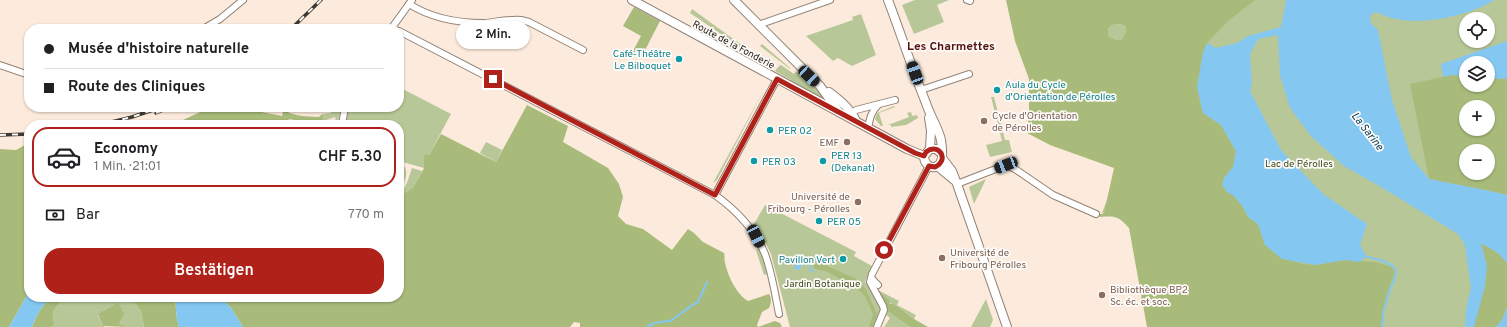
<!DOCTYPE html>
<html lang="de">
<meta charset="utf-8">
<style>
:root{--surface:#fff;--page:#f2f2f2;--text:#202124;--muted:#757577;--line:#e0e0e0;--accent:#b02119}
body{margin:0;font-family:Overpass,sans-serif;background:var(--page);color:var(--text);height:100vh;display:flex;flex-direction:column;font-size:15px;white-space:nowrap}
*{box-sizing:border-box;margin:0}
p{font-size:13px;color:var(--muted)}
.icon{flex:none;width:22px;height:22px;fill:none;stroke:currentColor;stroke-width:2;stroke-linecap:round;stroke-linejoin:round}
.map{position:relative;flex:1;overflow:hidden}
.side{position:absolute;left:24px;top:120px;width:380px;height:182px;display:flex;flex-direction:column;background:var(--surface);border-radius:16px;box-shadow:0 1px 3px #0004}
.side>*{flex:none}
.banner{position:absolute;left:24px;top:24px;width:380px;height:88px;border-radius:16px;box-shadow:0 1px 3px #0004;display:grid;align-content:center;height:88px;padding:0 20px;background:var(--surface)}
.controls{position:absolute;left:1459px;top:12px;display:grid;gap:8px}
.controls a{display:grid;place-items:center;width:36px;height:36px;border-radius:50%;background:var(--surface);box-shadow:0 1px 3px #0004;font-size:20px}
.end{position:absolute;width:18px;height:18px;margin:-9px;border:5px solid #b02119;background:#fff;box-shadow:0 0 0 2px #fff}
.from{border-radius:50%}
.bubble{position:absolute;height:28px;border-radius:14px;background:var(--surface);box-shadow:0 1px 3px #0004;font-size:13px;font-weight:600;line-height:28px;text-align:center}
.car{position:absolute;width:12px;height:24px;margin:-12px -6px;border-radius:5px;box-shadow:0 0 3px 1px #0007;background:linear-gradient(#222 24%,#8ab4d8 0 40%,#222 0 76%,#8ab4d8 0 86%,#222 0)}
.banner b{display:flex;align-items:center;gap:14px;height:38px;font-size:15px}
.banner b+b{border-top:1px solid var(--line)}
.banner i{width:10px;height:10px;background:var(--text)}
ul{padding:7px 0 0;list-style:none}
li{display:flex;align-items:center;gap:12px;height:60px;margin:0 8px 6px;padding:0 12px;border:2px solid transparent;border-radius:16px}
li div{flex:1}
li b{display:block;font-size:15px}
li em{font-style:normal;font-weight:600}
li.current{border-color:var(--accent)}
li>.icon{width:36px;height:36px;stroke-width:1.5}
.pay{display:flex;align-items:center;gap:10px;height:44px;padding:0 20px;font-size:15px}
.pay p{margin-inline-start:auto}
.action{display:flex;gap:8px;margin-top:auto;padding:8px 20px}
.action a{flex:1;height:46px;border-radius:16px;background:var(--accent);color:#fff;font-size:16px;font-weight:600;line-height:46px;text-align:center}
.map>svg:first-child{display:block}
.green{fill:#b8c797;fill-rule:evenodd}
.forest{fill:#a8bb7a;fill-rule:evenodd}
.water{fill:#84c7f1}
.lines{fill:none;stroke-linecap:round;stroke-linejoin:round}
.stream{stroke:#84c7f1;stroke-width:2}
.street-casing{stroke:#928275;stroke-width:8}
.secondary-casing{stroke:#928275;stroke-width:10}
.street{stroke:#fff;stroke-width:6}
.secondary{stroke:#fff;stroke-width:8}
.rail-casing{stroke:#403932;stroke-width:3.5}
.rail{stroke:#fefbf8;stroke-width:2;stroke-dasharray:6;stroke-linecap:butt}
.route{stroke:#b02119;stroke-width:5}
.culture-dot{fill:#0f9aa8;stroke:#fefbf8;stroke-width:1.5}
.education-dot{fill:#8d6e63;stroke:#fefbf8;stroke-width:1.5}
.labels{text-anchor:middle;stroke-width:3.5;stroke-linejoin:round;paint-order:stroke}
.street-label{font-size:10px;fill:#221c16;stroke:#fefbf8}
.culture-label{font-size:10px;fill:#0d838f;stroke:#fefbf8;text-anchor:start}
.education-label{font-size:10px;fill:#785e54;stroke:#fefbf8;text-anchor:start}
.park-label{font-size:10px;fill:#3d4919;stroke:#fefbf8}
.water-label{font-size:11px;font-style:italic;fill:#023b57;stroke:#fefbf8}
.quarter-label{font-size:12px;font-weight:bold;fill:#56130d;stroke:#fefbf8}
</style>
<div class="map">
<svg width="1507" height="327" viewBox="0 0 1507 327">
<rect width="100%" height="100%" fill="#fcebdc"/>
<g class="green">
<polygon points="915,0 949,0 937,5 944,22 914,34 902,5"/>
<path d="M1209 0H1507V327H1157L1141 299 1148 274 1134 209 1102 213 1118 171ZM1466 19H1488V41H1466ZM1466 63H1488V85H1466ZM1466 107H1488V129H1466ZM1466 151H1488V173H1466Z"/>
<polygon points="692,9 761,59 762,62 690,13"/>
<polygon points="861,14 876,55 852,66 838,58 833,61 806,36 853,20 852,17"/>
<polygon points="1120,24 1126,27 1126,31 1121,40 1117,40 1108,36 1108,29 1112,25"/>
<polygon points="762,44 790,68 790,69 760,46"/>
<polygon points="781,65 794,74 796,71 828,100 827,101 790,81 791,80 775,71 779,66"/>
<polygon points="399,87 451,114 429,155 424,155 424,168 399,161 399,125 345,125 348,107 399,107"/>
<polygon points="764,90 717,180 713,183"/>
<polygon points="991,97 994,97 1005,140 1009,140 1012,152 990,157 986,145 1002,141"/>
<polygon points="894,106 895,107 879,113 883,126 881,126 875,119 877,113"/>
<polygon points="331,107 342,107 338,120 336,122 335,117 320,122 324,118 322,114 331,113"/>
<polygon points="911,112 912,116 917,115 918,118 906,125 891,127 891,125 888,125 909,117 907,113"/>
<polygon points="486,142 502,150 496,162 480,153"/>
<path d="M399 165 405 167C408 175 405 183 399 189Z"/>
<path d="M412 168 422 171 413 189 399 197V194C408 186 408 178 412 168Z"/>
<polygon points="986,179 974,204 969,187"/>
<path d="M765 205 856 252 854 256 872 266 865 282C871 287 882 303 880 312 879 317 877 322 875 327H790L771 254 760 232 756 233 755 231 757 228 754 224Z"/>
<polygon points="759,248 767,271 767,274 764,275 756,250"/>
<polygon points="876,289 899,301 897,305 916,315 914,319 893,303 889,303"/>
<polygon points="74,297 130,297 141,311 144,327 127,327 119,323 118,304 98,315 103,326 105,327 52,327 54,324 53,311 61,301"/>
<polygon points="986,299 993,320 990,327 971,327"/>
<polygon points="885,307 887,311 910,327 884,327 890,318 885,314"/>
</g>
<g class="forest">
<path d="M1006 0H1255L1228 21 1207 43 1203 53 1197 87 1203 113 1221 125 1236 151 1233 167 1224 178 1226 191 1234 196 1243 207 1248 217 1258 224 1265 245 1296 262 1303 264 1315 265 1345 260 1374 262 1390 266 1395 271C1394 277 1392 280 1390 286 1385 299 1383 313 1381 327H1147L1129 228C1118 216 1116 216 1100 217L1098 215 1104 213 1114 168 1050 145 1027 133 1029 112V79L1015 41ZM1120 24 1126 27V31L1121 40H1117L1108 36V29L1112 25Z"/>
<polygon points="634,7 660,21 642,56 636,56 632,53 641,36 623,26"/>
<path d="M1452 75 1466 76V85H1488V78L1507 79V195L1490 191 1429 179 1410 84ZM1466 107H1488V129H1466ZM1466 151H1488V173H1466Z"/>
<path d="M527 105 568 126 563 142 608 168 619 184 623 197 618 216 626 224 643 229 672 250 688 229 694 233 703 242 724 253C725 256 724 259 725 263 728 276 736 294 748 301L769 294C772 298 771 304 769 308L762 312 757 325 758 327 775 321 780 323 782 327H580V323L574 322 570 327H243L231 308 220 297H399V197L413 188 424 168V155H429L441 134 496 162Z"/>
<path d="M211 107H237L282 116 283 111H286C296 117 308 116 319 117L322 114 324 118 320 122 300 121 289 119 287 125H172Z"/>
<polygon points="25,145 29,145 29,292 9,327 0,327 0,149 16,150"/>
<polygon points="1481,243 1498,253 1507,263 1507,307 1502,320 1496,327 1474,327 1476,316"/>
<polygon points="821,263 856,279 865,288 877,314 873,327 869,327 873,314 865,296 855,287 826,271 818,270 813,267 814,264"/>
<polygon points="876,290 889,300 890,304 893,303 914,319 928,327 910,327 887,311"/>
<path d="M54 297H74L61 301 53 311 54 324 52 327H32C36 316 43 302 54 297Z"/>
<polygon points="130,297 175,297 177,320 179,327 144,327 141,311"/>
<polygon points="118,303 124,314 119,323 127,327 103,326 98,314"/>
</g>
<g class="water">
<path d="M1286 0H1494C1469 16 1421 26 1392 18 1386 17 1381 13 1375 12L1370 16 1371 23 1378 30 1392 100 1411 157 1429 179 1490 191 1507 195V263L1498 253 1481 243 1487 266 1485 286 1474 327H1465L1466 309 1471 288 1465 245 1458 234 1381 187 1344 166 1311 136 1290 108 1280 75 1278 35 1258 39 1250 54 1252 84 1250 91 1281 150 1323 194 1367 224 1360 245 1366 256 1360 262 1345 260 1315 265 1282 259 1265 245 1258 224 1248 217 1243 207 1234 196 1226 191 1222 184 1224 178 1233 167 1236 151 1221 125 1203 113 1197 87 1203 53 1207 43 1216 48 1237 43 1248 36 1281 27Z"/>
<polygon points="1507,41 1507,79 1488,78 1488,63 1466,63 1466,76 1452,75 1443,77 1441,64"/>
<polygon points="807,258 810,261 809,263 802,265 799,270 795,269 794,267 800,261"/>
<path d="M29 292V297H54C43 302 36 316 32 327H9Z"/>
<polygon points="175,297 220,297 231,308 243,327 179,327 177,320"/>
<polygon points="1507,307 1507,327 1496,327 1502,320"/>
</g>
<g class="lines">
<g class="stream">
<polyline points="1365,256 1383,261 1393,266 1396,271 1396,275 1389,292 1384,310 1382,327"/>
<polyline points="810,265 811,270 813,271"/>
<path d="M647 327C650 325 653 323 656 323 661 321 668 322 672 320 681 314 688 307 698 302L707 282"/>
</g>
<g class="street-casing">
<g id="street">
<polyline points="967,0 970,1"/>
<path d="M409 4C431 18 458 23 484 23 496 22 509 19 521 20L529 22 583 50"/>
<polyline points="758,25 830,0"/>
<polyline points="203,29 220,19 243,0"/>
<polyline points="391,29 412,0"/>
<path d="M399 31 715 195C736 210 755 230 765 254 772 273 775 294 779 314"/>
<polyline points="0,65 29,75"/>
<polyline points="921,90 969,74"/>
<polyline points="850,116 856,110 895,100"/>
<polyline points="342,125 345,107"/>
<path d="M868 128C870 118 871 112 878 105"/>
<polyline points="957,184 1006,165 1015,169 1053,195 1096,214"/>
<polyline points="715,195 777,79"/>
<polyline points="872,279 878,285"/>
<polyline points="877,327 884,310 883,306 870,282 872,274 929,166"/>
</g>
</g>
<g class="secondary-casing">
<g id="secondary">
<polyline points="632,0 907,149 924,156"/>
<polyline points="734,0 820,86 839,112"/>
<path d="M888 0C901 34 912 69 926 103 930 116 938 127 941 140 942 147 945 165 935 167 928 168 924 162 924 156L930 149H936L941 153"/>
<path d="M829 92C840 100 851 109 856 121"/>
<polyline points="929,118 931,131 930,149"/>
<polyline points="942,158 952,171 957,184 1007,327"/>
<polyline points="937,166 954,180"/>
</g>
</g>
<use href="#street" class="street"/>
<use href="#secondary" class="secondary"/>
<g class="rail-casing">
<g id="rail">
<polyline points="291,29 321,0"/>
<polyline points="156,113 171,107"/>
<polyline points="99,125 132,117 162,107"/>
<polyline points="0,135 29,134"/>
</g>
</g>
<use href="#rail" class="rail"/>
</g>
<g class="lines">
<path class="route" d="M493 79 715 195 777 79 915 153 924 156 926 152C939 142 950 160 935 167L929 166 884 250"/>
</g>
<g class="culture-dot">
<circle cx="679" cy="59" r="4"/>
<circle cx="997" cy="90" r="4"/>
<circle cx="770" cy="130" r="4"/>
<circle cx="754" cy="161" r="4"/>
<circle cx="823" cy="161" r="4"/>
<circle cx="819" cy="221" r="4"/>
<circle cx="843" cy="259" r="4"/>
</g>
<g class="education-dot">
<circle cx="984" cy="121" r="4"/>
<circle cx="847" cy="142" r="4"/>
<circle cx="858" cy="202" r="4"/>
<circle cx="942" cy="258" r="4"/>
<circle cx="1102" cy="295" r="4"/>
</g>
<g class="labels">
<g class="street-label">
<text transform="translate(734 44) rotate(28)" y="4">Route de la Fonderie</text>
</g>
<g class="culture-label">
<text x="671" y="57" text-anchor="end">Café-Théâtre<tspan x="671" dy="12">Le Bilboquet</tspan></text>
<text x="1005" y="88">Aula du Cycle<tspan x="1005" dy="12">d'Orientation de Pérolles</tspan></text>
<text x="778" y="134">PER 02</text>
<text x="831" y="159">PER 13<tspan x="831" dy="12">(Dekanat)</tspan></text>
<text x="762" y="165">PER 03</text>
<text x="827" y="225">PER 05</text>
<text x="835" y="263" text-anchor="end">Pavillon Vert</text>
</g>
<g class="education-label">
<text x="992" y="119">Cycle d'Orientation<tspan x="992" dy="12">de Pérolles</tspan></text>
<text x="839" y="146" text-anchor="end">EMF</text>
<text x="850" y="200" text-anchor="end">Université de<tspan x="850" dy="12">Fribourg - Pérolles</tspan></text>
<text x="950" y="256">Université de<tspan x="950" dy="12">Fribourg Pérolles</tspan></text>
<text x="1110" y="293">Bibliothèque BP2<tspan x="1110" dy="12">Sc. éc. et soc.</tspan></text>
</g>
<g class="park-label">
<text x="1299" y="167">Lac de Pérolles</text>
<text x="822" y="287">Jardin Botanique</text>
</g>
<g class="water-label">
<text transform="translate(1368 131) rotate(52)" y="4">La Sarine</text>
</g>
<g class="quarter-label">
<text x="951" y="50">Les Charmettes</text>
</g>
</g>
</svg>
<div class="controls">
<a><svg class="icon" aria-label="locate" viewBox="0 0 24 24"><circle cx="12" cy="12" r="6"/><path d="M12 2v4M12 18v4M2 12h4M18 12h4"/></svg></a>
<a><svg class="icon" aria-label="layers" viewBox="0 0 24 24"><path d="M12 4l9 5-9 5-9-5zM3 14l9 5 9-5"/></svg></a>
<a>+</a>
<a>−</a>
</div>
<i class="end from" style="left:884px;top:250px"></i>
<i class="end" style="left:493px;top:79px"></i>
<div class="bubble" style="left:456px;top:21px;width:74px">2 Min.</div>
<i class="car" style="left:915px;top:73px;rotate:340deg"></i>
<i class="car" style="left:809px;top:76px;rotate:133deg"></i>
<i class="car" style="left:1006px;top:165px;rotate:249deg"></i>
<i class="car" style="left:756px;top:236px;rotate:154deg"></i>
<div class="banner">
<b><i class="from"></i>Musée d'histoire naturelle</b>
<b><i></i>Route des Cliniques</b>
</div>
<section class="side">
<ul>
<li class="current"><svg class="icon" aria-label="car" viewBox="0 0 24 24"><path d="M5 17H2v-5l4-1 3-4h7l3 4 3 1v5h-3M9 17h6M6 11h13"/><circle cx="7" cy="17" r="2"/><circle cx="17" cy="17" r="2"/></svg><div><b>Economy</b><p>1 Min. · 21:01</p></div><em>CHF 5.30</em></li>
</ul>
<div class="pay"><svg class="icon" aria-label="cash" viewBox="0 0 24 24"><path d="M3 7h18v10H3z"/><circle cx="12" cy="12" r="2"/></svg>Bar<p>770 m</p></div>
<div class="action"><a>Bestätigen</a></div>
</section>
</div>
